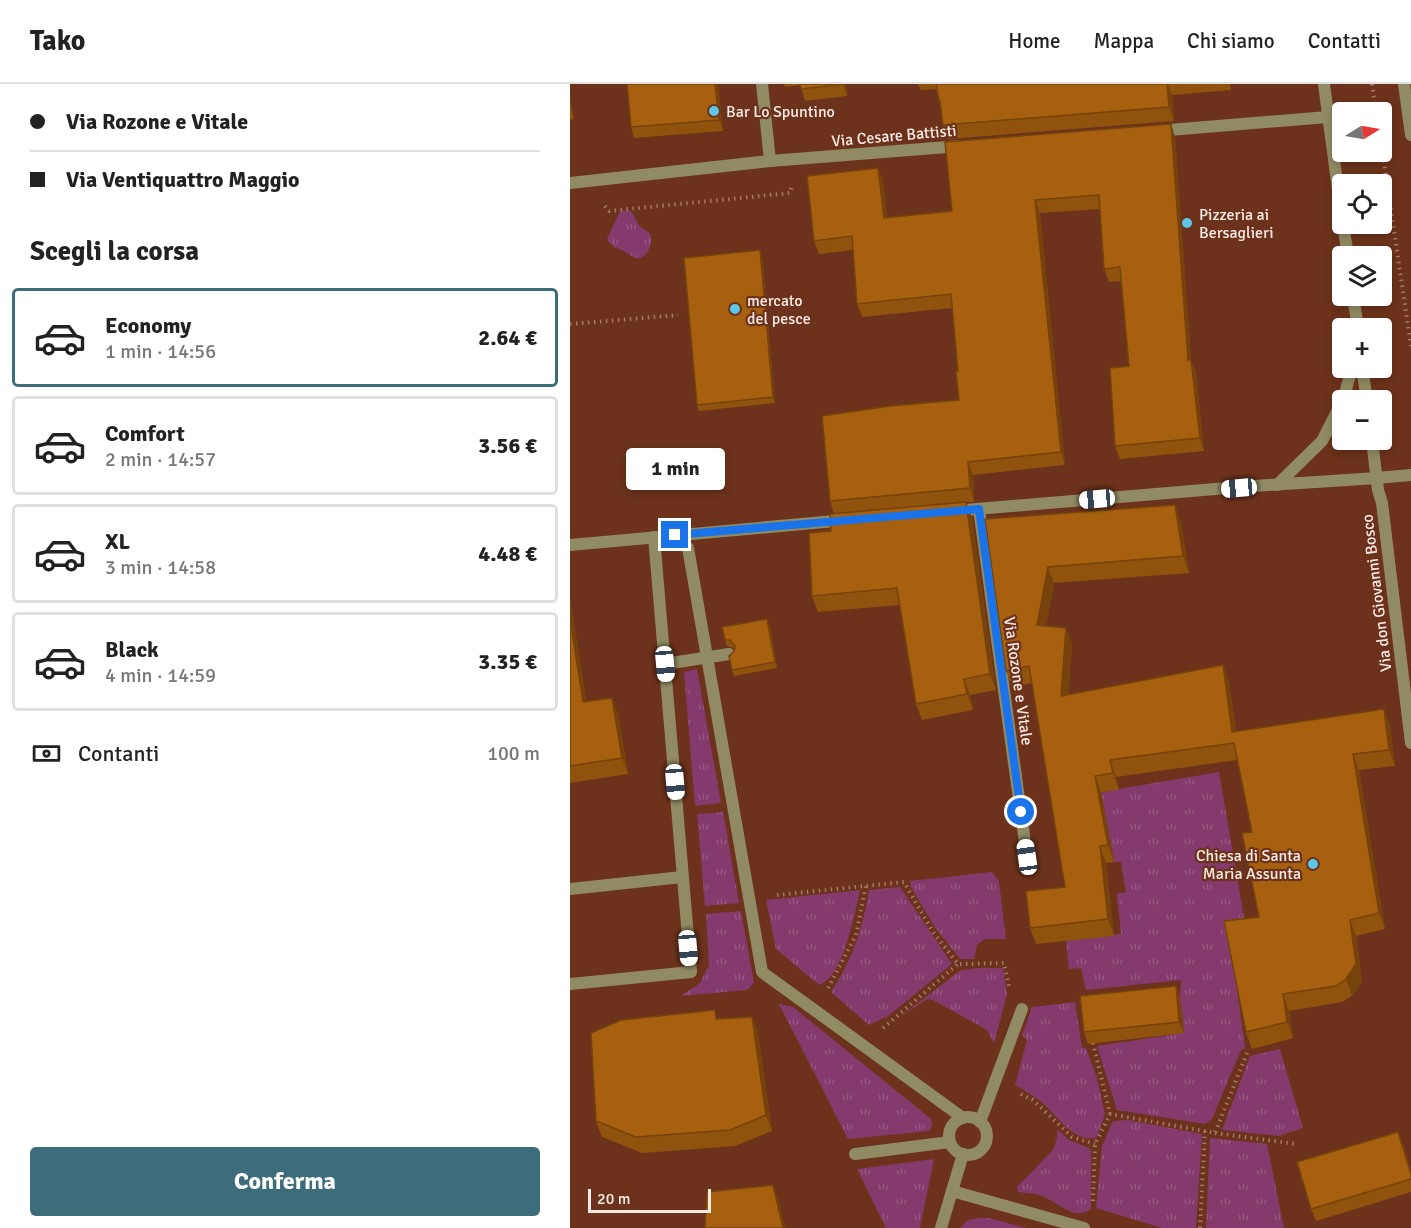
<!DOCTYPE html>
<html lang="it">
<meta charset="utf-8">
<style>
:root{--surface:#fff;--page:#f2f2f2;--text:#222;--muted:#767676;--line:#e0e0e0;--accent:#3d6c7b}
body{margin:0;font-family:Signika,sans-serif;background:var(--page);color:var(--text);height:100vh;display:flex;flex-direction:column;font-size:22px;white-space:nowrap}
*{box-sizing:border-box;margin:0}
p{font-size:20px;color:var(--muted)}
.icon{flex:none;width:33px;height:33px;fill:none;stroke:currentColor;stroke-width:2;stroke-linecap:round;stroke-linejoin:round}
.map{position:relative;flex:1;overflow:hidden}
.side{display:flex;flex-direction:column;background:var(--surface);width:570px}
.side>*{flex:none}
.banner{display:grid;align-content:center;height:132px;padding:0 30px;background:var(--surface)}
.needle{width:39px;rotate:79deg}
.controls{position:absolute;left:762px;top:18px;display:grid;gap:12px}
.controls a{display:grid;place-items:center;width:60px;height:60px;border-radius:6px;background:var(--surface);box-shadow:0 3px 9px #0003;font-size:30px}
.scale{position:absolute;left:18px;bottom:15px;width:123px;box-sizing:border-box;padding-left:6px;border:3px solid #faebe5;border-top:0;font-size:16px;line-height:21px;white-space:nowrap;color:#faebe5;-webkit-text-stroke:4px #6c321b;paint-order:stroke}
.end{position:absolute;width:27px;height:27px;margin:-14px;border:8px solid #1a73e8;background:#fff;box-shadow:0 0 0 3px #fff}
.from{border-radius:50%}
.bubble{position:absolute;height:42px;border-radius:6px;background:var(--surface);box-shadow:0 3px 9px #0003;font-size:20px;font-weight:700;line-height:42px;text-align:center}
.car{position:absolute;width:18px;height:36px;margin:-18px -9px;border-radius:8px;box-shadow:0 0 4px 2px #0007;background:linear-gradient(#fff 24%,#345 0 40%,#fff 0 76%,#345 0 86%,#fff 0)}
.banner b{display:flex;align-items:center;gap:21px;height:57px;font-size:22px}
.banner b+b{border-top:2px solid var(--line)}
.banner i{width:15px;height:15px;background:var(--text)}
ul{padding:0;list-style:none}
li{display:flex;align-items:center;gap:18px;height:99px;margin:0 12px 9px;padding:0 18px;border:3px solid var(--line);border-radius:6px}
li div{flex:1}
li b{display:block;font-size:22px}
li em{font-style:normal;font-weight:700}
li.selected{border-color:var(--accent)}
li>.icon{width:54px;height:54px;stroke-width:1.5}
h2{padding:0 30px;font-size:27px;line-height:72px}
.pay{display:flex;align-items:center;gap:15px;height:66px;padding:0 30px;font-size:22px}
.pay p{margin-inline-start:auto}
.action{display:flex;gap:12px;margin-top:auto;padding:12px 30px}
.action a{flex:1;height:69px;border-radius:6px;background:var(--accent);color:#fff;font-size:24px;font-weight:700;line-height:69px;text-align:center}
header{display:flex;align-items:center;gap:36px;box-sizing:border-box;height:84px;padding:0 30px;background:var(--surface);border-bottom:2px solid var(--line)}
header strong{font-size:28px}
nav{display:flex;gap:33px;margin-inline-start:auto;font-size:21px}
main{display:flex;flex:1;min-height:0}
.map>svg:first-child{display:block}
.grass{fill:url(#grass-tufts)}
.lines{fill:none;stroke-linecap:round;stroke-linejoin:round}
.path{stroke:#a37969;stroke-width:4;stroke-dasharray:1.5 4.5;stroke-linecap:butt}
.service{stroke:#908b63;stroke-width:12}
.pedestrian{stroke:#908b63;stroke-width:12}
.minor{stroke:#908b63;stroke-width:12}
.tertiary{stroke:#908b63;stroke-width:12}
.wall{fill:#90530e}
.shaded-wall{fill:#75430b}
.building{fill:#a76010;stroke:#75430b;stroke-width:1.5}
.route{stroke:#1a73e8;stroke-width:8}
.poi-dot{fill:#5dc7e8;stroke:#6c321b;stroke-width:2}
.labels{text-anchor:middle;stroke-width:4.5;stroke-linejoin:round;paint-order:stroke}
.poi-label{font-size:16px;fill:#faebe5;stroke:#6c321b;text-anchor:start}
.street-label{font-size:16px;fill:#faebe5;stroke:#6c321b}
</style>
<header>
<strong>Tako</strong>
<nav><a>Home</a><a>Mappa</a><a>Chi siamo</a><a>Contatti</a></nav>
</header>
<main>
<section class="side">
<div class="banner">
<b><i class="from"></i>Via Rozone e Vitale</b>
<b><i></i>Via Ventiquattro Maggio</b>
</div>
<h2>Scegli la corsa</h2>
<ul>
<li class="selected"><svg class="icon" aria-label="car" viewBox="0 0 24 24"><path d="M5 17H2v-5l4-1 3-4h7l3 4 3 1v5h-3M9 17h6M6 11h13"/><circle cx="7" cy="17" r="2"/><circle cx="17" cy="17" r="2"/></svg><div><b>Economy</b><p>1 min · 14:56</p></div><em>2.64 €</em></li>
<li><svg class="icon" aria-label="car" viewBox="0 0 24 24"><path d="M5 17H2v-5l4-1 3-4h7l3 4 3 1v5h-3M9 17h6M6 11h13"/><circle cx="7" cy="17" r="2"/><circle cx="17" cy="17" r="2"/></svg><div><b>Comfort</b><p>2 min · 14:57</p></div><em>3.56 €</em></li>
<li><svg class="icon" aria-label="car" viewBox="0 0 24 24"><path d="M5 17H2v-5l4-1 3-4h7l3 4 3 1v5h-3M9 17h6M6 11h13"/><circle cx="7" cy="17" r="2"/><circle cx="17" cy="17" r="2"/></svg><div><b>XL</b><p>3 min · 14:58</p></div><em>4.48 €</em></li>
<li><svg class="icon" aria-label="car" viewBox="0 0 24 24"><path d="M5 17H2v-5l4-1 3-4h7l3 4 3 1v5h-3M9 17h6M6 11h13"/><circle cx="7" cy="17" r="2"/><circle cx="17" cy="17" r="2"/></svg><div><b>Black</b><p>4 min · 14:59</p></div><em>3.35 €</em></li>
</ul>
<div class="pay"><svg class="icon" aria-label="cash" viewBox="0 0 24 24"><path d="M3 7h18v10H3z"/><circle cx="12" cy="12" r="2"/></svg>Contanti<p>100 m</p></div>
<div class="action"><a>Conferma</a></div>
</section>
<div class="map">
<svg width="841" height="1144" viewBox="0 0 841 1144">
<defs>
<pattern id="grass-tufts" width="24" height="20" patternUnits="userSpaceOnUse" patternTransform="scale(1.5)"><rect width="24" height="20" fill="#843a6c"/><path d="M3 7l-1-3M5 7V3M7 7l1-3M15 17l-1-3M17 17v-4M19 17l1-3" fill="none" stroke="#965781"/></pattern>
</defs>
<rect width="100%" height="100%" fill="#6c321b"/>
<g class="grass">
<path d="M58 126C65 130 65 135 69 141 72 145 77 146 80 150 84 157 78 172 70 174 62 176 54 164 45 164L37 155 50 127Z"/>
<polygon points="127,585 151,719 125,722 114,588"/>
<polygon points="649,688 677,851 660,854 675,964 671,966 642,1035 635,1040 547,1026 527,962 613,949 610,914 611,896 516,906 511,884 499,885 496,857 551,850 547,809 556,809 551,778 544,778 531,708"/>
<polygon points="153,728 169,819 135,822 127,730"/>
<polygon points="422,788 429,797 436,855 415,855 407,861 404,875 390,875 364,842 341,803 340,797"/>
<path d="M330 803 382 880 318 932 299 941 261 908C282 876 293 844 299 806Z"/>
<path d="M290 806C285 829 273 894 249 901L206 865 196 816Z"/>
<polygon points="171,827 184,899 177,906 111,912 130,899 139,881 136,830"/>
<polygon points="407,884 433,884 437,910 424,959 417,946 363,916 357,915 330,933 391,886"/>
<path d="M505 918 512 964H516L527 994 535 1030 527 1053C505 1062 485 1028 470 1017 462 1011 453 1006 445 1001L457 956 452 951 462 923Z"/>
<polygon points="209,920 223,923 361,1035 362,1041 359,1047 278,1055"/>
<polygon points="710,965 733,1044 709,1052 652,1046 680,972"/>
<polygon points="558,1036 632,1050 626,1144 592,1144 526,1124 532,1062 543,1037"/>
<path d="M487 1045 499 1056 519 1064 521 1067V1125C503 1138 489 1118 472 1112 465 1109 455 1109 448 1108L447 1103 483 1066 487 1054Z"/>
<polygon points="640,1054 697,1060 714,1144 636,1144"/>
<polygon points="364,1075 350,1144 316,1144 287,1085"/>
<polygon points="408,1134 419,1134 456,1144 390,1144 398,1136"/>
</g>
<g class="lines">
<g class="path">
<polyline points="802,0 806,28"/>
<polyline points="812,65 841,262"/>
<polyline points="35,122 39,127 220,109 222,101"/>
<polyline points="0,240 108,231"/>
<polyline points="207,811 334,798 363,848 388,880 434,879 439,902"/>
<polyline points="258,904 286,851 296,802"/>
<polyline points="313,944 388,880"/>
<polyline points="523,959 540,1030"/>
<polyline points="451,1010 463,1016 502,1053 525,1060"/>
<polyline points="645,1049 726,1060"/>
<polyline points="523,1117 525,1060 540,1030 645,1049 677,969"/>
<polyline points="630,1144 635,1047"/>
</g>
<polyline class="service" points="95,580 159,570"/>
<g class="pedestrian">
<polyline points="118,464 192,888 393,1034"/>
<circle cx="398" cy="1052" r="19"/>
<polyline points="410,1038 452,925"/>
<polyline points="285,1070 380,1058"/>
<polyline points="382,1107 514,1144"/>
<polyline points="371,1144 393,1070"/>
</g>
<g class="minor">
<polyline points="192,0 200,77"/>
<polyline points="834,0 841,51"/>
<polyline points="587,47 758,33"/>
<polyline points="0,99 200,77 390,62"/>
<polyline points="707,401 752,357 773,316 782,284"/>
<polyline points="409,425 457,773"/>
<polyline points="383,427 669,403 807,394"/>
<polyline points="0,461 276,436"/>
<polyline points="0,805 112,793"/>
<polyline points="0,900 121,888 84,453"/>
</g>
<g class="tertiary">
<polyline points="754,0 772,136"/>
<polyline points="773,140 778,172"/>
<polyline points="783,212 788,244"/>
<polyline points="792,284 797,316"/>
<polyline points="802,356 808,406 812,419 841,659"/>
<polyline points="807,394 841,391"/>
</g>
</g>
<g class="wall">
<polygon points="148,0 153,47 64,54 61,43"/>
<polygon points="214,0 276,0 277,12 235,17 230,1 215,3"/>
<polygon points="348,0 660,0 661,6 602,11 604,37 378,55 373,41 371,25 366,5 351,6"/>
<polygon points="0,13 4,35 0,36"/>
<polygon points="605,53 621,276 626,289 634,367 550,375 545,362 559,282 552,197 539,198 534,185 530,125 470,129 495,381 403,391 404,418 396,418 402,434 426,606 400,611 403,626 352,636 346,620 329,521 248,528 242,512 261,447 264,430 260,417 389,316 388,287 382,224 292,233 287,220 283,166 249,170 244,157 308,84 313,97 317,133 382,127"/>
<polygon points="190,166 192,173 205,319 129,327 127,321"/>
<polygon points="415,435 611,438 619,489 484,499 476,542 496,544 502,560 498,611 653,581 659,598 666,647 814,625 820,642 825,682 789,686 815,845 786,852 792,897 782,912 772,918 719,927 723,954 682,965 676,948 689,833 682,748 667,676 546,693 549,706 531,708 544,778 536,779 544,852 466,860 460,844 495,803 462,599 442,603 436,587"/>
<polygon points="0,513 16,618 48,629 58,690 0,699"/>
<polygon points="200,541 207,584 164,592 162,586 164,565 162,563 157,562 155,556"/>
<polygon points="606,902 610,914 614,949 518,960 514,948"/>
<polygon points="182,933 188,949 202,1047 165,1062 72,1069 32,1053 26,1037 148,935"/>
<polygon points="833,1060 841,1088 841,1108 746,1137 741,1125"/>
</g>
<g class="shaded-wall">
<polygon points="145,0 148,0 153,47 149,36"/>
<polygon points="273,0 276,0 277,12"/>
<polygon points="597,0 598,0 602,11 604,37 599,23"/>
<polygon points="0,13 4,35 0,22"/>
<polygon points="601,40 605,53 622,289 618,276"/>
<polygon points="308,84 313,97 319,147 314,134"/>
<polygon points="465,116 470,129 495,381 491,368"/>
<polygon points="190,166 192,173 205,319 203,313"/>
<polygon points="621,276 626,289 634,367 630,354"/>
<polygon points="398,378 403,391 404,418 400,404"/>
<polygon points="396,418 402,434 426,606 420,590"/>
<polygon points="605,421 611,438 619,489 613,472"/>
<polygon points="478,483 484,499 473,557 467,541"/>
<polygon points="0,513 19,633 13,618 0,534"/>
<polygon points="197,535 200,541 207,584 205,578"/>
<polygon points="496,544 502,560 497,629 491,612"/>
<polygon points="653,581 659,598 668,664 662,648"/>
<polygon points="394,595 400,611 403,626 397,610"/>
<polygon points="42,614 48,629 58,690 52,674"/>
<polygon points="814,625 820,642 825,682 819,666"/>
<polygon points="783,670 789,686 815,845 809,829"/>
<polygon points="540,676 546,693 549,706 543,689"/>
<polygon points="525,692 531,708 544,778 538,761"/>
<polygon points="530,762 536,779 544,852 538,835"/>
<polygon points="780,836 786,852 792,897 782,912 776,895"/>
<polygon points="606,902 610,914 614,949 609,938"/>
<polygon points="713,910 719,927 723,954 717,938"/>
<polygon points="182,933 188,949 202,1047 196,1031"/>
<polygon points="203,1101 209,1117 215,1144 213,1144"/>
</g>
<g class="building">
<polygon points="57,0 145,0 149,36 61,43"/>
<polygon points="230,0 273,0 231,5"/>
<polygon points="366,0 597,0 599,23 373,41 370,17 369,17"/>
<polygon points="601,40 618,276 621,276 630,354 545,362 540,284 559,282 550,183 534,185 529,111 465,116 491,368 398,378 400,404 260,417 252,332 320,322 389,316 386,287 388,287 381,210 287,220 282,152 244,157 237,92 308,84 314,134 382,127 375,58"/>
<polygon points="190,166 203,313 127,321 114,174"/>
<polygon points="396,418 420,590 394,595 397,610 346,620 327,504 242,512 239,449 261,447 260,430"/>
<polygon points="605,421 613,472 478,483 467,541 496,544 491,612 653,581 662,648 814,625 819,666 783,670 809,829 780,836 786,880 776,895 766,902 713,910 717,938 676,948 654,837 689,833 672,749 682,748 664,659 540,676 543,689 525,692 538,761 530,762 538,835 460,844 456,807 495,803 459,582 436,587 415,435"/>
<polygon points="0,534 13,618 42,614 52,674 0,682"/>
<polygon points="197,535 205,578 162,586 159,572 164,567 165,562 160,556 155,556 152,543"/>
<polygon points="606,902 609,938 514,948 510,912"/>
<polygon points="145,926 146,935 182,933 196,1031 160,1046 66,1053 26,1037 21,949 51,936"/>
<polygon points="828,1048 841,1090 841,1095 741,1125 727,1078"/>
<polygon points="203,1101 213,1144 135,1144 137,1108"/>
</g>
<g class="lines">
<polyline class="route" points="105,451 409,425 451,728"/>
</g>
<g class="poi-dot">
<circle cx="144" cy="27" r="6"/>
<circle cx="617" cy="139" r="6"/>
<circle cx="165" cy="225" r="6"/>
<circle cx="743" cy="780" r="6"/>
</g>
<g class="labels">
<g class="poi-label">
<text x="156" y="33">Bar Lo Spuntino</text>
<text x="629" y="136">Pizzeria ai<tspan x="629" dy="18">Bersaglieri</tspan></text>
<text x="177" y="222">mercato<tspan x="177" dy="18">del pesce</tspan></text>
<text x="731" y="777" text-anchor="end">Chiesa di Santa<tspan x="731" dy="18">Maria Assunta</tspan></text>
</g>
<g class="street-label">
<text transform="translate(324 51) rotate(-5)" y="6">Via Cesare Battisti</text>
<text transform="translate(806 509) rotate(-97)" y="6">Via don Giovanni Bosco</text>
<text transform="translate(449 597) rotate(82)" y="6">Via Rozone e Vitale</text>
</g>
</g>
</svg>
<div class="controls">
<a><svg class="needle" viewBox="-14 -14 28 28"><path d="M0-13l5 13h-10z" fill="#e53935"/><path d="M0 13l5-13h-10z" fill="#767676"/></svg></a>
<a><svg class="icon" aria-label="locate" viewBox="0 0 24 24"><circle cx="12" cy="12" r="6"/><path d="M12 2v4M12 18v4M2 12h4M18 12h4"/></svg></a>
<a><svg class="icon" aria-label="layers" viewBox="0 0 24 24"><path d="M12 4l9 5-9 5-9-5zM3 14l9 5 9-5"/></svg></a>
<a>+</a>
<a>−</a>
</div>
<div class="scale">20 m</div>
<i class="end from" style="left:451px;top:728px"></i>
<i class="end" style="left:105px;top:451px"></i>
<div class="bubble" style="left:56px;top:364px;width:99px">1 min</div>
<i class="car" style="left:669px;top:404px;rotate:265deg"></i>
<i class="car" style="left:527px;top:415px;rotate:265deg"></i>
<i class="car" style="left:95px;top:580px;rotate:175deg"></i>
<i class="car" style="left:105px;top:698px;rotate:175deg"></i>
<i class="car" style="left:457px;top:773px;rotate:352deg"></i>
<i class="car" style="left:118px;top:864px;rotate:175deg"></i>
</div>
</main>
